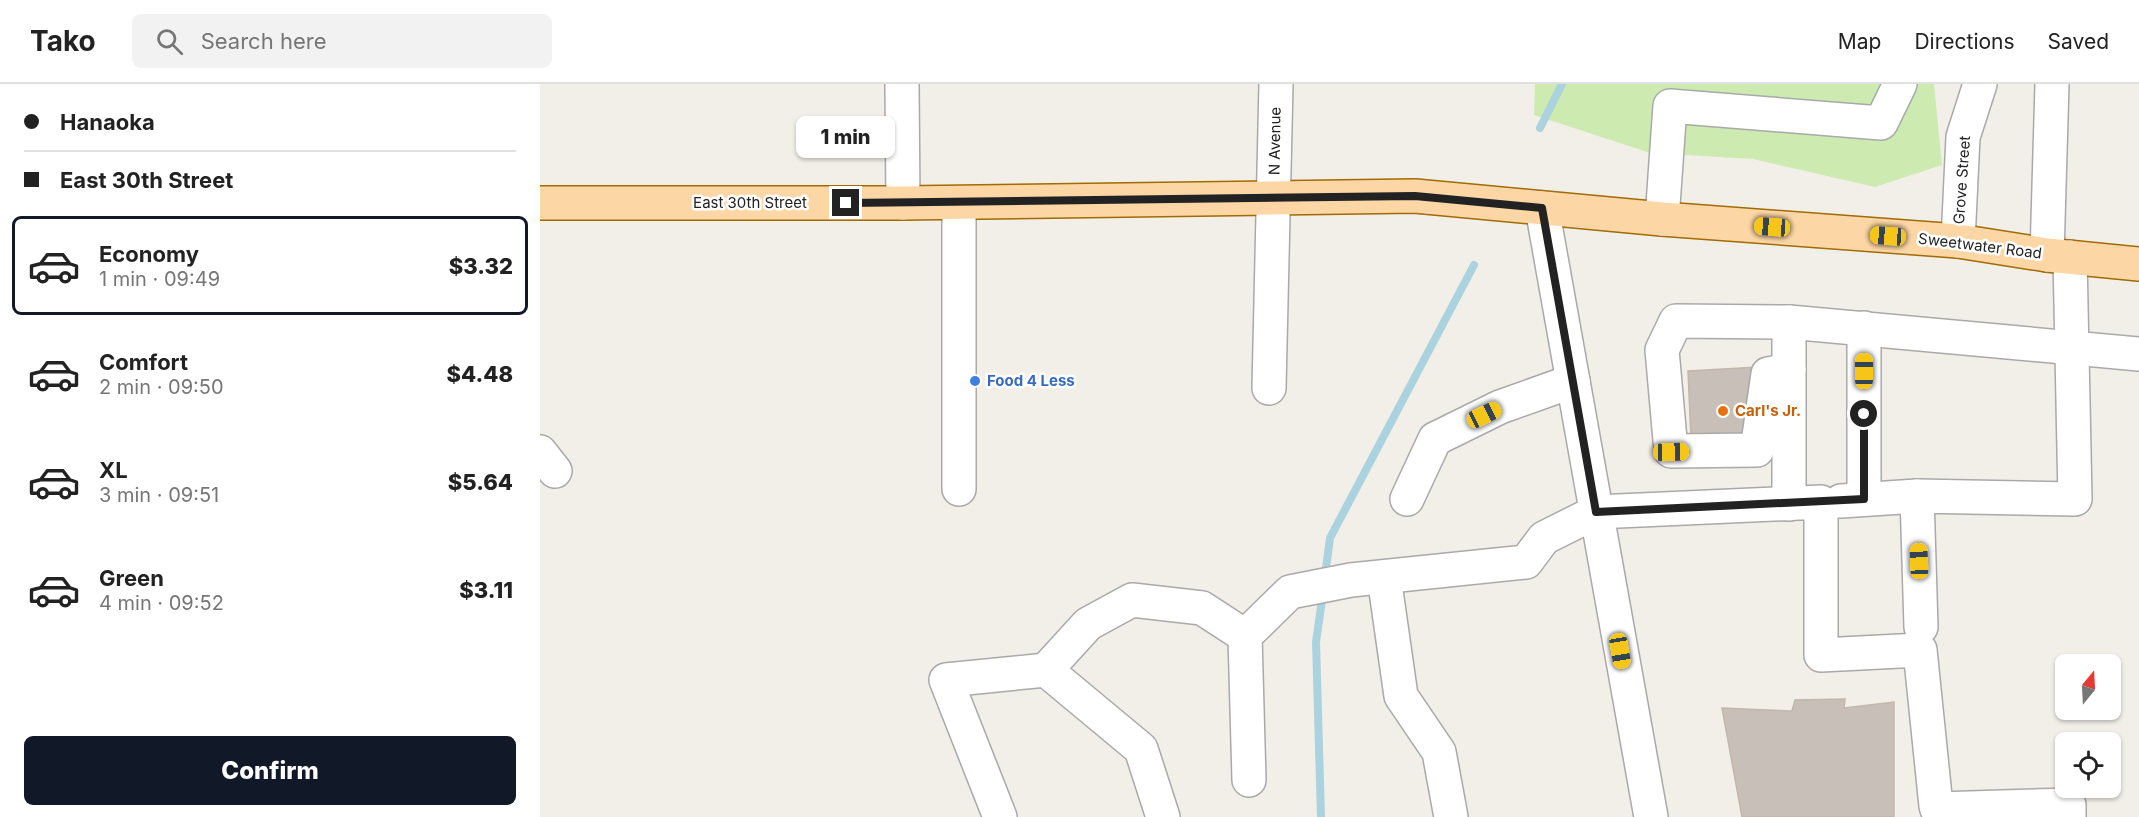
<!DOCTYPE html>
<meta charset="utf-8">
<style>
:root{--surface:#fff;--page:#f2f2f2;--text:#222;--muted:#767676;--line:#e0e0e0;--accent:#111827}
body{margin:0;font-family:Inter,sans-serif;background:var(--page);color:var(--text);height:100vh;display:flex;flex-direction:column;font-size:22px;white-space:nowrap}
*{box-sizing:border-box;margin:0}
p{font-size:20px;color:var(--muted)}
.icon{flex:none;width:33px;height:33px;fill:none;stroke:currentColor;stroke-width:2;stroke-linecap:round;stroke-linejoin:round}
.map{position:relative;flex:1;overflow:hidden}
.side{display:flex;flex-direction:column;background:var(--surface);width:540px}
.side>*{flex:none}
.banner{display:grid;align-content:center;height:132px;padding:0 24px;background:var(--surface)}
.needle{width:39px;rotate:18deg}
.tools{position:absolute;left:1515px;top:570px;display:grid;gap:12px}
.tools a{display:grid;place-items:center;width:66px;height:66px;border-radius:9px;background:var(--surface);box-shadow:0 2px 4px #0004;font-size:30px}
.end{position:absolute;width:27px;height:27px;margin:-14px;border:8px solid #222;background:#fff;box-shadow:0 0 0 3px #fff}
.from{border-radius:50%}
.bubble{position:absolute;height:42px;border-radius:9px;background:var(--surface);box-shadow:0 2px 4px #0004;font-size:20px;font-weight:800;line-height:42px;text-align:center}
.car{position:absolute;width:18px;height:36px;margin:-18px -9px;border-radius:8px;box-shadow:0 0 4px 2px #0007;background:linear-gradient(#f5c518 24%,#345 0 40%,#f5c518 0 76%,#345 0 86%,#f5c518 0)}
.banner b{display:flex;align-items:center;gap:21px;height:57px;font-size:22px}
.banner b+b{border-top:2px solid var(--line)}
.banner i{width:15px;height:15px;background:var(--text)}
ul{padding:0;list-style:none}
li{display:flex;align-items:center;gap:18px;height:99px;margin:0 12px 9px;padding:0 12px;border:3px solid transparent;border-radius:9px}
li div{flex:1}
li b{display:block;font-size:22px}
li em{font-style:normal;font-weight:800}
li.selected{border-color:var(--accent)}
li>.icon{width:54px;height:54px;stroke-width:1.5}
.primary-button{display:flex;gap:12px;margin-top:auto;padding:12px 24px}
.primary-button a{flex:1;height:69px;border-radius:9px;background:var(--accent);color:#fff;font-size:24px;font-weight:800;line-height:69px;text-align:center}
header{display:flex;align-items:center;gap:36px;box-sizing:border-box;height:84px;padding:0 30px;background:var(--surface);border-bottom:2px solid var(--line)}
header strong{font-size:28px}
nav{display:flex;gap:33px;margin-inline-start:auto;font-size:21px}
.search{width:420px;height:54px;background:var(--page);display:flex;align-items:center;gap:15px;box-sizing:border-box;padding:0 21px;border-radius:9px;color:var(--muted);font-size:22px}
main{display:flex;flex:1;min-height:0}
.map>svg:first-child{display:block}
.grass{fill:#cdebb0}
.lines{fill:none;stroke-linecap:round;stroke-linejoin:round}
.stream{stroke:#aad3df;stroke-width:8}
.building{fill:#c7bfb8;stroke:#c4b6ab;stroke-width:1.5}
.minor-casing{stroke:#a9a9a9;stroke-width:36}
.major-casing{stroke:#a06b00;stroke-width:36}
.minor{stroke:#fff;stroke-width:33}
.major{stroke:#fcd6a4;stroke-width:33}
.route{stroke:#222;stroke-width:8}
.shop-dot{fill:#3f7fe0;stroke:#fff;stroke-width:2}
.food-dot{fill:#e8710a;stroke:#fff;stroke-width:2}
.labels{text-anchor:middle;stroke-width:5;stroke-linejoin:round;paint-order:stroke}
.street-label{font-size:15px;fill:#222;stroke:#fff}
.shop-label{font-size:15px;font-weight:bold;fill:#366cbe;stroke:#fff;text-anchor:start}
.food-label{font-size:15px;font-weight:bold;fill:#c56008;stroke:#fff;text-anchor:start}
</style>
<header>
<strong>Tako</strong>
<div class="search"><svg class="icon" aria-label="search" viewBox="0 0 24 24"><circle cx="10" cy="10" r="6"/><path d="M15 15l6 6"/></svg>Search here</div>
<nav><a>Map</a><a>Directions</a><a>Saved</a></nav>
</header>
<main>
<section class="side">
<div class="banner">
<b><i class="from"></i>Hanaoka</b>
<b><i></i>East 30th Street</b>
</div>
<ul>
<li class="selected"><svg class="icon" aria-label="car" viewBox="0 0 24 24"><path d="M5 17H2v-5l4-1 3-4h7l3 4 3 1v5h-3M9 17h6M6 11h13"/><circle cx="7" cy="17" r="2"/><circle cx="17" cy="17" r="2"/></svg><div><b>Economy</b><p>1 min · 09:49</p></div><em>$3.32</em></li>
<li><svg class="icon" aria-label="car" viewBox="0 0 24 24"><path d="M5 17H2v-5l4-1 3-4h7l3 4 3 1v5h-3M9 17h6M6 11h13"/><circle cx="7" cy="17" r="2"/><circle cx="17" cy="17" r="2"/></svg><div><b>Comfort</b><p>2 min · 09:50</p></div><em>$4.48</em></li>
<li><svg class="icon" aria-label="car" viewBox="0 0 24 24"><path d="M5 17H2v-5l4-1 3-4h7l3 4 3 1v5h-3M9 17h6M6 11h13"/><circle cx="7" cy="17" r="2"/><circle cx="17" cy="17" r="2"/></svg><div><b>XL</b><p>3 min · 09:51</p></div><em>$5.64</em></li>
<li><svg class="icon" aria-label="car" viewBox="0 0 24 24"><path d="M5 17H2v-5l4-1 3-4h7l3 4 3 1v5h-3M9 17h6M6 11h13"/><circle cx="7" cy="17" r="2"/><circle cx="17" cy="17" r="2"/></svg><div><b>Green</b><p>4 min · 09:52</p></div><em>$3.11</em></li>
</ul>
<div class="primary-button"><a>Confirm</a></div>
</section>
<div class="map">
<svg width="1599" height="733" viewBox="0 0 1599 733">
<rect width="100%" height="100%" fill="#f2efe9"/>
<polygon class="grass" points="995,0 1394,0 1402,81 1335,103 1213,75 1110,69 994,31"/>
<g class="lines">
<g class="stream">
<polyline points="1000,44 1022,0"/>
<polyline points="785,492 790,454 934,181"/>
<polyline points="781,733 776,558 783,509"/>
</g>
</g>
<g class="building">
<polygon points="1218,283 1214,355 1151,355 1148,287"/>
<polygon points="1305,615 1304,624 1354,618 1354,733 1202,733 1182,624 1252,627 1255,616"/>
</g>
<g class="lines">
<g class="minor-casing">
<g id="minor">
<polyline points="362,0 363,119"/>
<polyline points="1002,124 1111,733"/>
<polyline points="1122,135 1130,22 1341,39 1360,0"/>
<polyline points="1418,157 1423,53 1440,0"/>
<polyline points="1507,171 1512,0"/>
<polyline points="1249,286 1228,290 1217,366 1131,367 1122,266 1136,237 1249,238"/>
<polyline points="729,304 736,0"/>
<polyline points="0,368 15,387"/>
<polyline points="419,405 419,119"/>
<polyline points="867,415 895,355 960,323 1033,297"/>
<polyline points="1324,415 1324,244"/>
<polyline points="1301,417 1377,412"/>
<polyline points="1249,420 1249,238 1599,270"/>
<polyline points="844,493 861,612 899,668 911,733"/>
<polyline points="1381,543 1377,412 1535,415 1530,173"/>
<polyline points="506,586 601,665 623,733"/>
<polyline points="709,696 705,552 750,508 811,496 986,478 1004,454 1056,428 1281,418 1281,571 1380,566 1396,722 1402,733"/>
<polyline points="1397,725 1529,721 1529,733"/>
<polyline points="460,733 406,596 506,586 548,540 592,516 662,524 705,552"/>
</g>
</g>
<g class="major-casing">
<polyline id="major" points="0,119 363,119 875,112 1122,135 1418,157 1507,171 1599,180"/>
</g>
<use href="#minor" class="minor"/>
<use href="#major" class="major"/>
</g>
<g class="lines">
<polyline class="route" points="306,119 875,112 1002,124 1056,428 1324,415 1324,330"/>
</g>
<circle class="shop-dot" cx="435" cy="297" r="6"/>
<circle class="food-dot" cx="1183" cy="327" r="6"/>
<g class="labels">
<g class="street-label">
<text transform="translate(735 57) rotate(-89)" y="5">N Avenue</text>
<text transform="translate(1422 96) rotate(-86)" y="5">Grove Street</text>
<text x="210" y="124">East 30th Street</text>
<text transform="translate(1440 162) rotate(7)" y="5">Sweetwater Road</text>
</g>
<g class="shop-label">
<text x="447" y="302">Food 4 Less</text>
</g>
<g class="food-label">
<text x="1195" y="332">Carl's Jr.</text>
</g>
</g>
</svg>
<div class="tools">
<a><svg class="needle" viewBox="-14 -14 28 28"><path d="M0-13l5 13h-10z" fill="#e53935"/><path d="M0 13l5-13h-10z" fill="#767676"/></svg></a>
<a><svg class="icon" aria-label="locate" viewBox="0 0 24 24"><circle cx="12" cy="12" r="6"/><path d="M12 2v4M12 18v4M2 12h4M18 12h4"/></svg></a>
</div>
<i class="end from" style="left:1324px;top:330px"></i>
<i class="end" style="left:306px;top:119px"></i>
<div class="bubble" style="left:256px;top:32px;width:99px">1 min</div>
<i class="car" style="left:1232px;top:143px;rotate:274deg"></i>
<i class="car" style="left:1348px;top:152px;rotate:274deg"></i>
<i class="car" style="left:1324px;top:287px;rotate:0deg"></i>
<i class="car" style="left:944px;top:331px;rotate:64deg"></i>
<i class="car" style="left:1131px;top:368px;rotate:89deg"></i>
<i class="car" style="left:1379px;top:477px;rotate:358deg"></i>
<i class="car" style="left:1080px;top:567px;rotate:170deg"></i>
</div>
</main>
